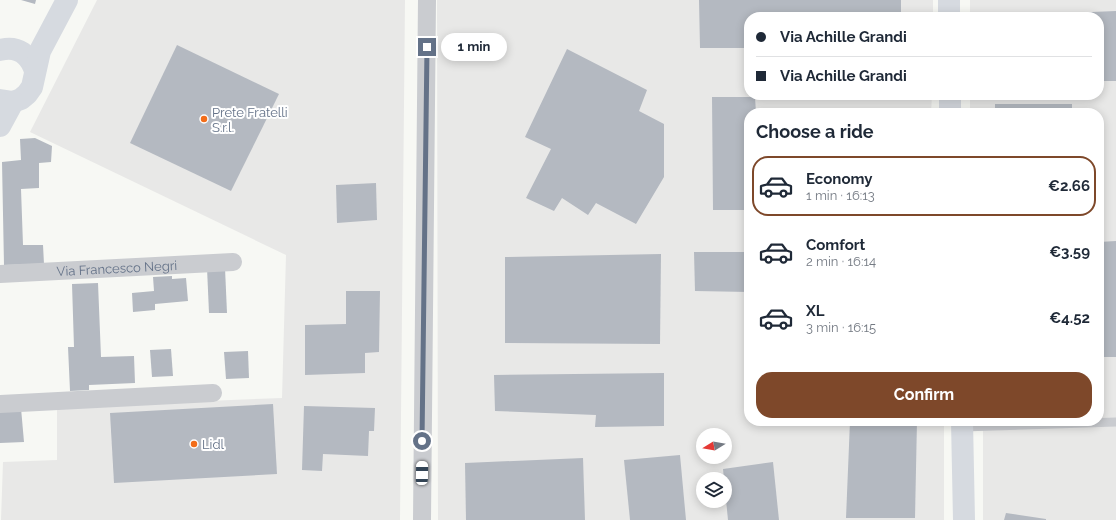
<!DOCTYPE html>
<meta charset="utf-8">
<style>
:root{--surface:#fff;--page:#f2f2f3;--text:#1f2937;--muted:#747a83;--line:#e0e1e3;--accent:#7e482a}
body{margin:0;font-family:Raleway,sans-serif;background:var(--page);color:var(--text);height:100vh;display:flex;flex-direction:column;font-size:15px;white-space:nowrap}
*{box-sizing:border-box;margin:0}
p{font-size:13px;color:var(--muted)}
.icon{flex:none;width:22px;height:22px;fill:none;stroke:currentColor;stroke-width:2;stroke-linecap:round;stroke-linejoin:round}
.map{position:relative;flex:1;overflow:hidden}
.drawer{position:absolute;left:744px;top:108px;width:360px;height:318px;display:flex;flex-direction:column;background:var(--surface);border-radius:16px;box-shadow:0 2px 10px #0003}
.drawer>*{flex:none}
.hud{position:absolute;left:744px;top:12px;width:360px;height:88px;border-radius:16px;box-shadow:0 2px 10px #0003;display:grid;align-content:center;height:88px;padding:0 12px;background:var(--surface)}
.needle{width:26px;rotate:259deg}
.fabs{position:absolute;left:696px;top:428px;display:grid;gap:8px}
.fabs a{display:grid;place-items:center;width:36px;height:36px;border-radius:50%;background:var(--surface);box-shadow:0 2px 10px #0003;font-size:20px}
.end{position:absolute;width:18px;height:18px;margin:-9px;border:5px solid #647288;background:#fff;box-shadow:0 0 0 2px #fff}
.from{border-radius:50%}
.bubble{position:absolute;height:28px;border-radius:14px;background:var(--surface);box-shadow:0 2px 10px #0003;font-size:13px;font-weight:700;line-height:28px;text-align:center}
.car{position:absolute;width:12px;height:24px;margin:-12px -6px;border-radius:5px;box-shadow:0 0 3px 1px #0007;background:linear-gradient(#fff 24%,#345 0 40%,#fff 0 76%,#345 0 86%,#fff 0)}
.hud b{display:flex;align-items:center;gap:14px;height:38px;font-size:15px}
.hud b+b{border-top:1px solid var(--line)}
.hud i{width:10px;height:10px;background:var(--text)}
ul{padding:0;list-style:none}
li{display:flex;align-items:center;gap:12px;height:60px;margin:0 8px 6px;padding:0 4px;border:2px solid transparent;border-radius:16px}
li div{flex:1}
li b{display:block;font-size:15px}
li em{font-style:normal;font-weight:700}
li.active{border-color:var(--accent)}
li>.icon{width:36px;height:36px;stroke-width:1.5}
h2{padding:0 12px;font-size:18px;line-height:48px}
.button{display:flex;gap:8px;margin-top:auto;padding:8px 12px}
.button a{flex:1;height:46px;border-radius:16px;background:var(--accent);color:#fff;font-size:16px;font-weight:700;line-height:46px;text-align:center}
.map>svg:first-child{display:block}
.built{fill:#e8e8e7;fill-rule:evenodd}
.building{fill:#b4b9c1}
.lines{fill:none;stroke-linecap:round;stroke-linejoin:round}
.lane{stroke:#caccd0;stroke-width:9}
.street{stroke:#caccd0;stroke-width:18}
.secondary{stroke:#d6dae0;stroke-width:22}
.route{stroke:#647288;stroke-width:5}
.poi-dot{fill:#f36d19;stroke:#fff;stroke-width:1.5}
.labels{text-anchor:middle;stroke-width:4;stroke-linejoin:round;paint-order:stroke}
.poi-label{font-size:13px;fill:#647288;stroke:#fff;text-anchor:start}
.street-label{font-size:13px;fill:#647288;stroke:#fff}
</style>
<div class="map">
<svg width="1116" height="520" viewBox="0 0 1116 520">
<rect width="100%" height="100%" fill="#f7f8f4"/>
<g class="built">
<polygon points="97,0 405,0 400,520 1,520 3,462 57,460 57,407 282,398 286,255 30,132"/>
<path d="M437 0H933V17H749V95H932L931 113H749V421H944V520H438ZM703 435H725V457H703ZM703 479H725V501H703Z"/>
<polygon points="970,0 1116,0 1116,520 983,520 983,421 1099,421 1099,113 970,113 970,95 1099,95 1099,17 970,17"/>
</g>
<g class="building">
<polygon points="21,0 36,0 35,4"/>
<polygon points="699,0 901,0 901,17 749,17 749,48 700,48"/>
<polygon points="1116,11 1116,81 1099,81 1099,17 1020,17 1020,15"/>
<polygon points="177,45 279,94 231,191 130,143"/>
<polygon points="567,49 647,90 639,111 664,124 664,177 636,224 596,203 588,215 562,198 554,211 526,198 551,149 525,137"/>
<polygon points="712,97 755,97 756,113 749,113 749,210 713,210"/>
<rect x="995" y="104" width="77" height="9"/>
<polygon points="35,138 52,146 51,162 39,163 39,188 21,189 23,245 43,245 44,264 4,265 2,162 21,160 20,139"/>
<polygon points="376,183 377,220 337,223 336,185"/>
<polygon points="1116,241 1116,357 1099,357 1099,242"/>
<polygon points="694,252 749,252 749,292 695,291"/>
<polygon points="661,254 660,344 505,343 505,257"/>
<polygon points="207,268 225,268 227,313 209,313"/>
<polygon points="172,276 172,279 186,278 188,301 155,304 155,310 133,312 132,293 154,291 153,277"/>
<polygon points="98,283 101,357 134,356 135,383 89,385 89,390 70,391 68,347 74,347 72,284"/>
<polygon points="346,291 380,291 379,352 365,353 365,373 305,375 305,325 346,324"/>
<polygon points="171,349 173,376 152,377 150,350"/>
<polygon points="248,351 249,378 226,379 224,352"/>
<polygon points="664,373 664,426 595,427 596,415 495,411 494,375"/>
<polygon points="273,404 277,474 114,483 110,413"/>
<polygon points="304,406 375,408 374,431 369,431 368,456 323,454 322,471 302,470"/>
<polygon points="21,408 24,442 0,443 0,410"/>
<polygon points="850,421 917,421 915,518 846,518"/>
<polygon points="680,455 686,520 630,520 624,460"/>
<polygon points="583,458 585,520 466,520 465,463"/>
<polygon points="773,462 779,520 728,520 723,469"/>
<polygon points="1006,513 1046,519 1046,520 1004,520"/>
</g>
<g class="lines">
<polyline class="lane" points="962,427 1116,422"/>
<g class="street">
<path id="s1" d="M0 274 233 262"/>
<polyline points="0,404 213,393"/>
<polyline points="422,520 427,0"/>
</g>
<g class="secondary">
<polyline points="949,0 949,17"/>
<path d="M0 50C18 45 30 55 35 71"/>
<polyline points="950,95 950,113"/>
<polyline points="0,100 13,102 21,99 27,94 32,87 40,51 67,0"/>
<polyline points="0,126 13,102"/>
<polyline points="962,421 964,520"/>
</g>
</g>
<g class="lines">
<polyline class="route" points="422,441 427,47"/>
</g>
<g class="poi-dot">
<circle cx="204" cy="119" r="4"/>
<circle cx="194" cy="444" r="4"/>
</g>
<g class="labels">
<g class="poi-label">
<text x="212" y="117">Prete Fratelli<tspan x="212" dy="15">S.r.l.</tspan></text>
<text x="202" y="449">Lidl</text>
</g>
<g class="street-label">
<text dy="5" stroke="none"><textPath href="#s1" startOffset="117">Via Francesco Negri</textPath></text>
</g>
</g>
</svg>
<div class="fabs">
<a><svg class="needle" viewBox="-14 -14 28 28"><path d="M0-13l5 13h-10z" fill="#e53935"/><path d="M0 13l5-13h-10z" fill="#747a83"/></svg></a>
<a><svg class="icon" aria-label="layers" viewBox="0 0 24 24"><path d="M12 4l9 5-9 5-9-5zM3 14l9 5 9-5"/></svg></a>
</div>
<i class="end from" style="left:422px;top:441px"></i>
<i class="end" style="left:427px;top:47px"></i>
<div class="bubble" style="left:441px;top:33px;width:66px">1 min</div>
<i class="car" style="left:422px;top:473px;rotate:1deg"></i>
<div class="hud">
<b><i class="from"></i>Via Achille Grandi</b>
<b><i></i>Via Achille Grandi</b>
</div>
<section class="drawer">
<h2>Choose a ride</h2>
<ul>
<li class="active"><svg class="icon" aria-label="car" viewBox="0 0 24 24"><path d="M5 17H2v-5l4-1 3-4h7l3 4 3 1v5h-3M9 17h6M6 11h13"/><circle cx="7" cy="17" r="2"/><circle cx="17" cy="17" r="2"/></svg><div><b>Economy</b><p>1 min · 16:13</p></div><em>€2.66</em></li>
<li><svg class="icon" aria-label="car" viewBox="0 0 24 24"><path d="M5 17H2v-5l4-1 3-4h7l3 4 3 1v5h-3M9 17h6M6 11h13"/><circle cx="7" cy="17" r="2"/><circle cx="17" cy="17" r="2"/></svg><div><b>Comfort</b><p>2 min · 16:14</p></div><em>€3.59</em></li>
<li><svg class="icon" aria-label="car" viewBox="0 0 24 24"><path d="M5 17H2v-5l4-1 3-4h7l3 4 3 1v5h-3M9 17h6M6 11h13"/><circle cx="7" cy="17" r="2"/><circle cx="17" cy="17" r="2"/></svg><div><b>XL</b><p>3 min · 16:15</p></div><em>€4.52</em></li>
</ul>
<div class="button"><a>Confirm</a></div>
</section>
</div>
